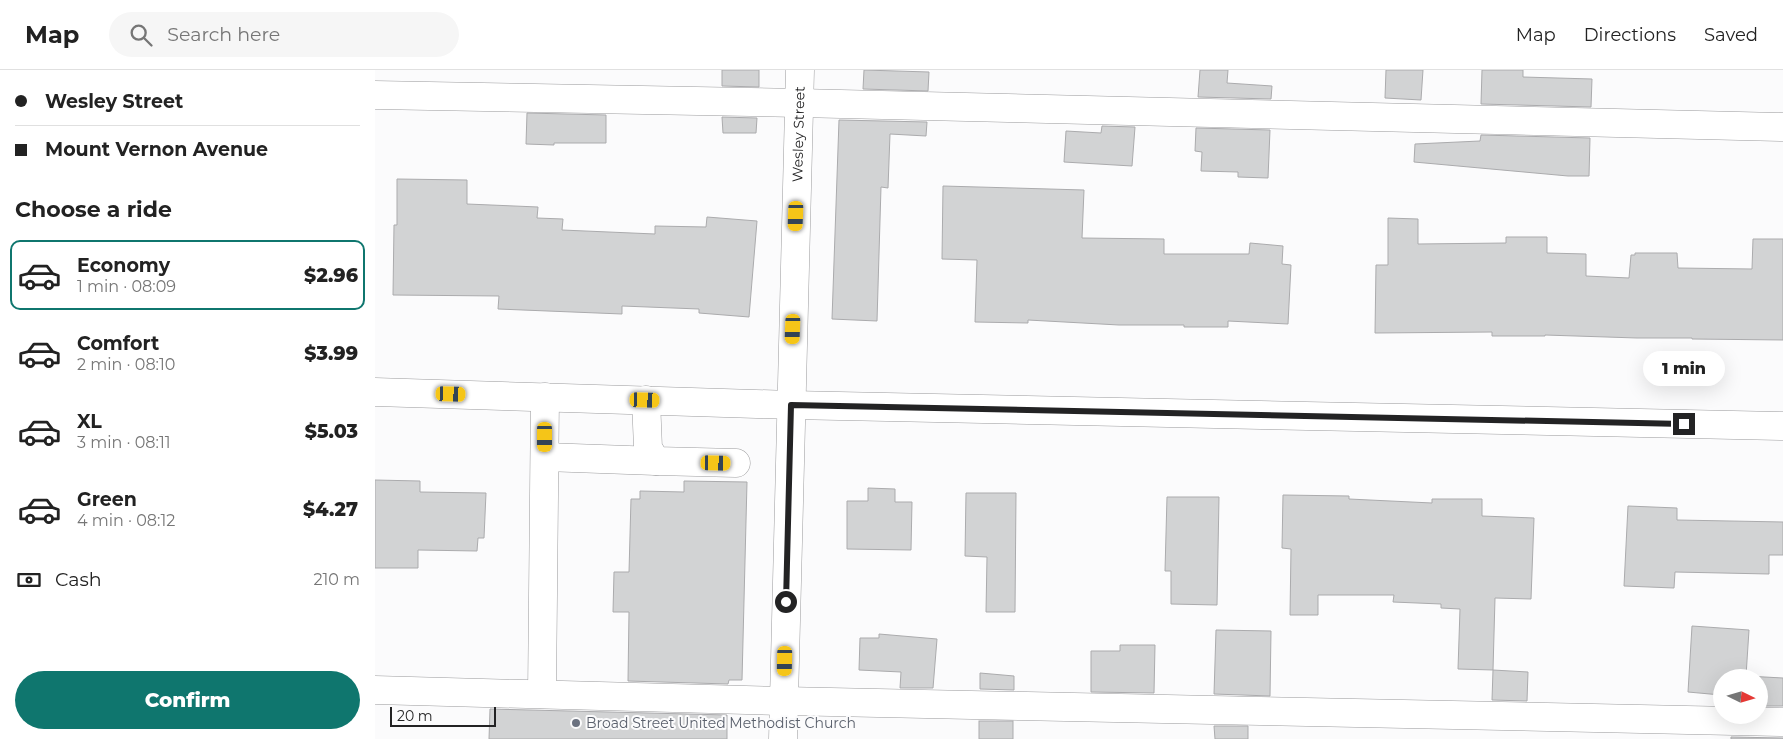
<!DOCTYPE html>
<meta charset="utf-8">
<style>
:root{--surface:#fff;--page:#f6f6f6;--text:#222;--muted:#767676;--line:#e0e0e0;--accent:#0f766e}
body{margin:0;font-family:Montserrat,sans-serif;background:var(--page);color:var(--text);height:100vh;display:flex;flex-direction:column;font-size:19px;white-space:nowrap}
*{box-sizing:border-box;margin:0}
p{font-size:16px;color:var(--muted)}
.icon{flex:none;width:28px;height:28px;fill:none;stroke:currentColor;stroke-width:2;stroke-linecap:round;stroke-linejoin:round}
.map{position:relative;flex:1;overflow:hidden}
.side{display:flex;flex-direction:column;background:var(--surface);width:375px}
.side>*{flex:none}
.top-card{display:grid;align-content:center;height:110px;padding:0 15px;background:var(--surface)}
.needle{width:32px;rotate:95deg}
.controls{position:absolute;left:1338px;top:599px;display:grid;gap:10px}
.controls a{display:grid;place-items:center;width:55px;height:55px;border-radius:50%;background:var(--surface);box-shadow:0 5px 20px #0002;font-size:25px}
.scale{position:absolute;left:15px;bottom:12px;width:106px;box-sizing:border-box;padding-left:5px;border:2px solid #232324;border-top:0;font-size:14px;line-height:18px;white-space:nowrap;color:#232324;-webkit-text-stroke:4px #fbfbfc;paint-order:stroke}
.end{position:absolute;width:22px;height:22px;margin:-11px;border:6px solid #232324;background:#fff;box-shadow:0 0 0 2px #fff}
.from{border-radius:50%}
.bubble{position:absolute;height:35px;border-radius:18px;background:var(--surface);box-shadow:0 5px 20px #0002;font-size:16px;font-weight:800;line-height:35px;text-align:center}
.car{position:absolute;width:15px;height:30px;margin:-15px -8px;border-radius:6px;box-shadow:0 0 4px 1px #0007;background:linear-gradient(#f5c518 24%,#345 0 40%,#f5c518 0 76%,#345 0 86%,#f5c518 0)}
.top-card b{display:flex;align-items:center;gap:18px;height:48px;font-size:19px}
.top-card b+b{border-top:1px solid var(--line)}
.top-card i{width:12px;height:12px;background:var(--text)}
ul{padding:0;list-style:none}
li{display:flex;align-items:center;gap:15px;height:70px;margin:0 10px 8px;padding:0 5px;border:2px solid transparent;border-radius:10px}
li div{flex:1}
li b{display:block;font-size:19px}
li em{font-style:normal;font-weight:800}
li.active{border-color:var(--accent)}
li>.icon{width:45px;height:45px;stroke-width:1.5}
h2{padding:0 15px;font-size:22px;line-height:60px}
.pay{display:flex;align-items:center;gap:12px;height:55px;padding:0 15px;font-size:19px}
.pay p{margin-inline-start:auto}
.action{display:flex;gap:10px;margin-top:auto;padding:10px 15px}
.action a{flex:1;height:58px;border-radius:30px;background:var(--accent);color:#fff;font-size:20px;font-weight:800;line-height:58px;text-align:center}
header{display:flex;align-items:center;gap:30px;box-sizing:border-box;height:70px;padding:0 25px;background:var(--surface);border-bottom:1px solid var(--line)}
header strong{font-size:24px}
nav{display:flex;gap:28px;margin-inline-start:auto;font-size:18px}
.search{width:350px;height:45px;background:var(--page);display:flex;align-items:center;gap:12px;box-sizing:border-box;padding:0 18px;border-radius:28px;color:var(--muted);font-size:19px}
main{display:flex;flex:1;min-height:0}
.map>svg:first-child{display:block}
.building{fill:#d2d3d4;stroke:#ababad}
.lines{fill:none;stroke-linecap:round;stroke-linejoin:round}
.minor-casing{stroke:#9c9c9e;stroke-width:29}
.minor{stroke:#fff;stroke-width:28}
.route{stroke:#232324;stroke-width:6}
.worship-dot{fill:#6b7280;stroke:#fbfbfc;stroke-width:2}
.labels{text-anchor:middle;stroke-width:4;stroke-linejoin:round;paint-order:stroke}
.street-label{font-size:14px;fill:#232324;stroke:#fbfbfc}
.worship-label{font-size:14px;fill:#5b616d;stroke:#fbfbfc;text-anchor:start}
</style>
<header>
<strong>Map</strong>
<div class="search"><svg class="icon" aria-label="search" viewBox="0 0 24 24"><circle cx="10" cy="10" r="6"/><path d="M15 15l6 6"/></svg>Search here</div>
<nav><a>Map</a><a>Directions</a><a>Saved</a></nav>
</header>
<main>
<section class="side">
<div class="top-card">
<b><i class="from"></i>Wesley Street</b>
<b><i></i>Mount Vernon Avenue</b>
</div>
<h2>Choose a ride</h2>
<ul>
<li class="active"><svg class="icon" aria-label="car" viewBox="0 0 24 24"><path d="M5 17H2v-5l4-1 3-4h7l3 4 3 1v5h-3M9 17h6M6 11h13"/><circle cx="7" cy="17" r="2"/><circle cx="17" cy="17" r="2"/></svg><div><b>Economy</b><p>1 min · 08:09</p></div><em>$2.96</em></li>
<li><svg class="icon" aria-label="car" viewBox="0 0 24 24"><path d="M5 17H2v-5l4-1 3-4h7l3 4 3 1v5h-3M9 17h6M6 11h13"/><circle cx="7" cy="17" r="2"/><circle cx="17" cy="17" r="2"/></svg><div><b>Comfort</b><p>2 min · 08:10</p></div><em>$3.99</em></li>
<li><svg class="icon" aria-label="car" viewBox="0 0 24 24"><path d="M5 17H2v-5l4-1 3-4h7l3 4 3 1v5h-3M9 17h6M6 11h13"/><circle cx="7" cy="17" r="2"/><circle cx="17" cy="17" r="2"/></svg><div><b>XL</b><p>3 min · 08:11</p></div><em>$5.03</em></li>
<li><svg class="icon" aria-label="car" viewBox="0 0 24 24"><path d="M5 17H2v-5l4-1 3-4h7l3 4 3 1v5h-3M9 17h6M6 11h13"/><circle cx="7" cy="17" r="2"/><circle cx="17" cy="17" r="2"/></svg><div><b>Green</b><p>4 min · 08:12</p></div><em>$4.27</em></li>
</ul>
<div class="pay"><svg class="icon" aria-label="cash" viewBox="0 0 24 24"><path d="M3 7h18v10H3z"/><circle cx="12" cy="12" r="2"/></svg>Cash<p>210 m</p></div>
<div class="action"><a>Confirm</a></div>
</section>
<div class="map">
<svg width="1408" height="669" viewBox="0 0 1408 669">
<rect width="100%" height="100%" fill="#fbfbfc"/>
<g class="building">
<polygon points="347,0 384,0 384,17 347,16"/>
<polygon points="489,0 554,2 553,21 488,19"/>
<polygon points="825,0 853,0 852,13 897,16 896,29 823,27"/>
<polygon points="1011,0 1048,0 1046,30 1010,28"/>
<polygon points="1107,0 1148,0 1148,7 1217,9 1216,37 1106,34"/>
<polygon points="152,43 231,45 231,73 179,73 179,75 151,74"/>
<polygon points="347,47 382,48 381,63 348,63"/>
<polygon points="464,50 552,52 551,66 515,64 513,118 506,117 502,251 457,249"/>
<polygon points="727,56 760,57 757,96 689,92 691,61 726,63"/>
<polygon points="821,58 895,60 893,108 863,107 863,102 826,101 827,82 820,81"/>
<polygon points="1106,65 1215,68 1214,106 1193,106 1039,92 1040,74 1105,71"/>
<polygon points="22,109 92,110 92,134 163,137 162,148 188,149 187,160 280,164 280,156 331,157 332,147 382,151 374,247 324,243 324,239 247,236 247,244 123,239 124,226 18,225 19,155 22,155"/>
<polygon points="568,116 709,120 707,168 789,169 789,184 874,184 875,173 908,176 907,194 916,195 913,254 853,251 853,257 809,257 809,255 744,255 653,250 653,253 600,252 602,190 567,189"/>
<polygon points="1013,148 1043,149 1043,174 1131,173 1131,167 1172,167 1172,183 1211,184 1211,206 1254,208 1256,185 1260,185 1260,183 1302,183 1303,198 1377,199 1378,169 1408,169 1408,270 1317,269 1317,268 1262,268 1170,265 1170,266 1117,266 1117,262 1000,263 1001,195 1013,195"/>
<polygon points="0,410 45,411 45,422 111,423 109,468 103,468 102,481 43,480 43,498 0,498"/>
<polygon points="309,411 372,412 367,610 354,610 353,614 253,611 254,542 238,542 239,502 254,502 256,429 265,429 265,421 309,422"/>
<polygon points="493,418 520,419 520,432 537,432 536,480 472,479 472,431 493,431"/>
<polygon points="591,423 641,423 640,542 611,542 612,487 590,486"/>
<polygon points="908,425 974,426 974,429 1057,433 1057,429 1107,429 1107,446 1159,448 1156,529 1120,528 1118,600 1083,599 1085,539 1066,538 1066,534 1018,532 1019,525 943,525 943,545 915,545 916,479 907,478"/>
<polygon points="792,427 844,427 842,535 796,534 796,501 790,501"/>
<polygon points="1253,436 1302,438 1302,450 1408,452 1408,485 1394,485 1394,504 1300,502 1299,518 1249,516"/>
<polygon points="1317,556 1374,560 1371,606 1408,608 1408,636 1384,636 1384,608 1346,608 1346,625 1313,622"/>
<polygon points="841,560 896,561 895,626 839,624"/>
<polygon points="504,564 562,569 558,618 525,618 526,602 484,600 485,568 504,568"/>
<polygon points="745,575 780,575 779,623 716,622 716,581 745,581"/>
<polygon points="1118,600 1153,602 1152,631 1117,630"/>
<polygon points="605,603 639,606 639,620 605,619"/>
<polygon points="115,639 352,645 352,669 114,669"/>
<rect x="604" y="651" width="34" height="18"/>
<polygon points="839,656 873,656 873,669 840,669"/>
<polygon points="1356,667 1408,668 1408,669 1356,669"/>
</g>
<g class="lines">
<g class="minor-casing">
<g id="minor">
<polyline points="0,25 424,33 1408,57"/>
<polyline points="0,322 416,335 1408,356"/>
<polyline points="271,330 273,378 281,391 361,393"/>
<polyline points="170,387 281,391"/>
<polyline points="0,620 409,631 1408,652"/>
<polyline points="167,624 170,327"/>
<path id="s1" d="M408 669 425 0"/>
</g>
</g>
<use href="#minor" class="minor"/>
</g>
<g class="lines">
<polyline class="route" points="411,532 416,335 1309,354"/>
</g>
<circle class="worship-dot" cx="201" cy="653" r="5"/>
<g class="labels">
<g class="street-label">
<text dy="5" stroke="none"><textPath href="#s1" startOffset="605">Wesley Street</textPath></text>
</g>
<g class="worship-label">
<text x="211" y="658">Broad Street United Methodist Church</text>
</g>
</g>
</svg>
<div class="controls">
<a><svg class="needle" viewBox="-14 -14 28 28"><path d="M0-13l5 13h-10z" fill="#e53935"/><path d="M0 13l5-13h-10z" fill="#767676"/></svg></a>
</div>
<div class="scale">20 m</div>
<i class="end from" style="left:411px;top:532px"></i>
<i class="end" style="left:1309px;top:354px"></i>
<div class="bubble" style="left:1268px;top:281px;width:82px">1 min</div>
<i class="car" style="left:421px;top:146px;rotate:182deg"></i>
<i class="car" style="left:418px;top:259px;rotate:182deg"></i>
<i class="car" style="left:76px;top:324px;rotate:92deg"></i>
<i class="car" style="left:270px;top:330px;rotate:92deg"></i>
<i class="car" style="left:170px;top:367px;rotate:180deg"></i>
<i class="car" style="left:341px;top:393px;rotate:91deg"></i>
<i class="car" style="left:410px;top:591px;rotate:181deg"></i>
</div>
</main>
